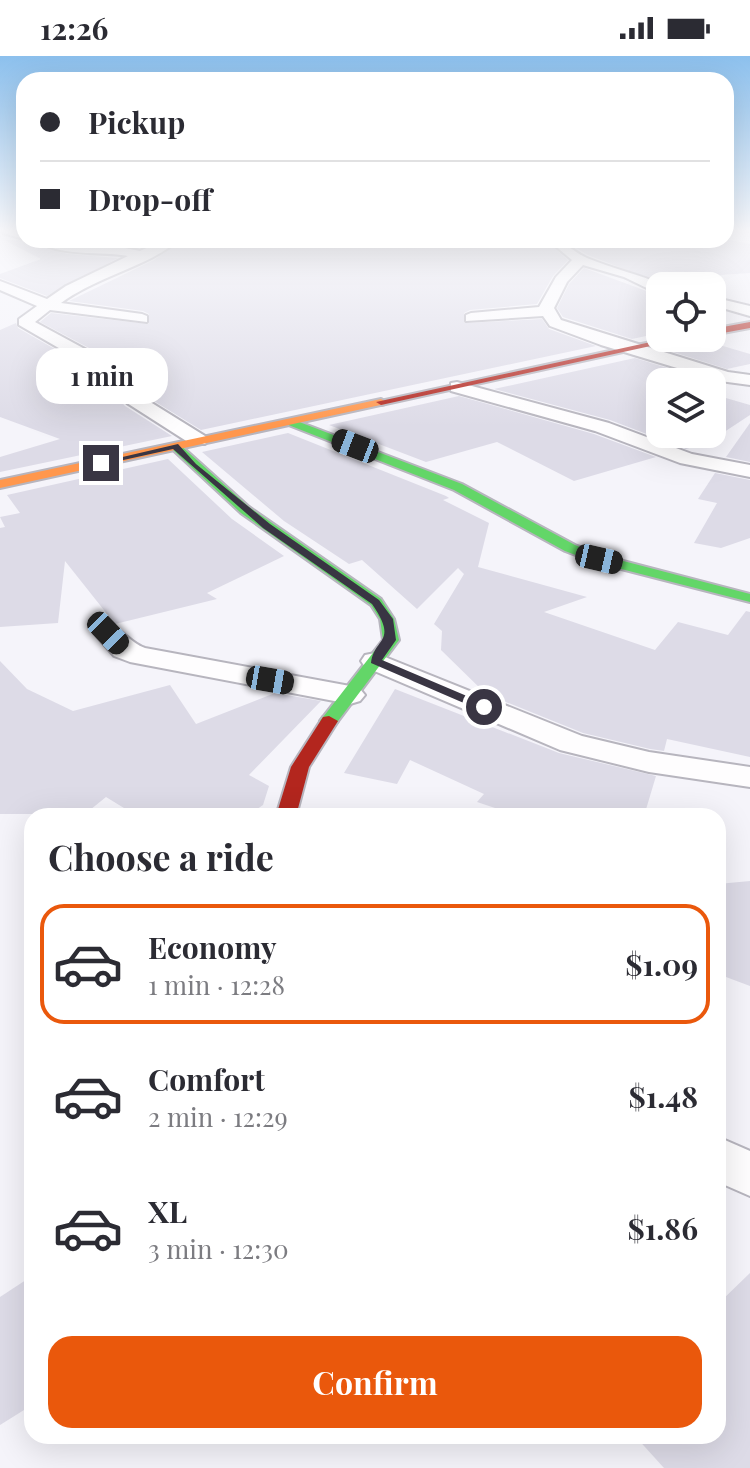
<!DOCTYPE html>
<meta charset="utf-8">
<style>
:root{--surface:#fff;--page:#f2f2f3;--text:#2b2b33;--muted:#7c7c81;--line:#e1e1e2;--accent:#ea580c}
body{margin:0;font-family:"Playfair Display",serif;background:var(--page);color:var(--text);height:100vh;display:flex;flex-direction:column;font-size:30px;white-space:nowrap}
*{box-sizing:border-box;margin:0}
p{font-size:26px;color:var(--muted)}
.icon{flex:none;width:44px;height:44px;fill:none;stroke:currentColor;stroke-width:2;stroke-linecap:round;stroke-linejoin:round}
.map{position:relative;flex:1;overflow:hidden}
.sheet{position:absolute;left:24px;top:752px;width:702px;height:636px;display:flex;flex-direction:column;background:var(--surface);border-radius:24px;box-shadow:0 8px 32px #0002}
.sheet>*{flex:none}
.banner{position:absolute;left:16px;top:16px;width:718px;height:176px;border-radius:24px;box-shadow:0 8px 32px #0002;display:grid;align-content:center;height:176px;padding:0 24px;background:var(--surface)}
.controls{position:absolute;left:646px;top:216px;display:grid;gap:16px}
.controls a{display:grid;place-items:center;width:80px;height:80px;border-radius:16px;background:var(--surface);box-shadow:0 8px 32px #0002;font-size:40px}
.end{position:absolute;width:36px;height:36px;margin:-18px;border:10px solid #393543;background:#fff;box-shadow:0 0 0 4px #fff}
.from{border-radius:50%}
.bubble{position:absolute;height:56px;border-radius:24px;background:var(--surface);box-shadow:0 8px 32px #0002;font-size:26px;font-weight:700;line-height:56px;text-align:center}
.car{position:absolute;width:24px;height:48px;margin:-24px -12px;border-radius:10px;box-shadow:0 0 6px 2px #0007;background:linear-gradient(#222 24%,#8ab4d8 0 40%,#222 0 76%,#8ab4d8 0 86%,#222 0)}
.banner b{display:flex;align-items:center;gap:28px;height:76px;font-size:30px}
.banner b+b{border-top:2px solid var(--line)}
.banner i{width:20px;height:20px;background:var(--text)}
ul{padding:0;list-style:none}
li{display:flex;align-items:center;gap:24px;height:120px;margin:0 16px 12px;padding:0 8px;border:4px solid transparent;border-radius:24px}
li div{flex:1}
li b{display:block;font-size:30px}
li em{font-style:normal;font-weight:700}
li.selected{border-color:var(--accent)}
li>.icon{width:72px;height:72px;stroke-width:1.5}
h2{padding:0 24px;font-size:36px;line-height:96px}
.primary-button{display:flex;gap:16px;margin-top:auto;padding:16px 24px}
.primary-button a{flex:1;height:92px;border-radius:24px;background:var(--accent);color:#fff;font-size:32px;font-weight:700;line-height:92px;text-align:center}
.status{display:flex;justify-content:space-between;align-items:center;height:56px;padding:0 40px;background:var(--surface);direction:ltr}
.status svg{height:22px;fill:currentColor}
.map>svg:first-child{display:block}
.building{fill:#dddbe7}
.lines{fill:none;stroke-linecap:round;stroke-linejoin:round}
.street-casing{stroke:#b7b5be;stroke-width:4}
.fast-casing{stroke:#b7b5be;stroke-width:4}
.slow-casing{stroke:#b7b5be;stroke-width:4}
.jam-casing{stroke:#b7b5be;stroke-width:4}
.street{fill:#fefdfe;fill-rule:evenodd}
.fast{fill:#63d668;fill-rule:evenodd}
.slow{fill:#ff974d;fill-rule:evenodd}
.jam{fill:#b3261e;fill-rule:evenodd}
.route{fill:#393543}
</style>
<div class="status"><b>12:26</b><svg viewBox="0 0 49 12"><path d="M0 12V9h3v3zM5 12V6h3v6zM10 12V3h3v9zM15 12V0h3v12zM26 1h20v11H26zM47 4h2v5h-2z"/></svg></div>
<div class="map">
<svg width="750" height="1412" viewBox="0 0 750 1412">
<rect width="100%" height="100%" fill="#f5f4fa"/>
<g class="building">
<polygon points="4,184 32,184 44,192 67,198 118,202 47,240 0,222 0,218 41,203"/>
<polygon points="182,184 545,184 568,204 553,220 537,248 470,254 464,257 464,267 542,263 549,273 596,290 201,374 141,337 108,302 40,266 51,257 149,268 149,258 143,255 69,245 154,204"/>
<polygon points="563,184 730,184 750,188 750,217 704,220 719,227 668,230 588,199"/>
<polygon points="584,212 660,240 660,277 632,283 563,261 557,252 569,228"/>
<polygon points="16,267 18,272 93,315 125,350 172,380 0,416 0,401 60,383 0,361 0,274"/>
<polygon points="696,282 750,298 750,308 727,313 670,295 684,292"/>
<polygon points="635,302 693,320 660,326 660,378 712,378 712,338 750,349 750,359 709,386 686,393 610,364 494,333"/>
<polygon points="459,340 594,378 656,401 574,425 497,386 426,406 329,369"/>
<polygon points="750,367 750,406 726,401"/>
<polygon points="288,377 446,440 449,442 443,444 489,467 478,511 587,541 544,556 655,594 678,566 728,579 746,555 750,556 750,701 667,683 664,695 650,693 583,677 486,638 441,594 442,575 434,568 464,518 458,512 417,553 362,504 349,508 284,465 202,396"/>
<polygon points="168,403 232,463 284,500 207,537 217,543 115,568 65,505 58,567 0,571 0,472 5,471 0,461 20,457 7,439"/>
<polygon points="715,417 750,424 750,482 721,492 694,487 717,447 698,443"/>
<polygon points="0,605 27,633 73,655 170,629 196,668 275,637 321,645 249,719 269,730 263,749 247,760 137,760 106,741 85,758 0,758"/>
<polygon points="395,633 559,697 656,720 644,760 519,760 477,746 484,738 410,704 397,728 344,717"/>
<polygon points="750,825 750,930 718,918 718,828"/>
<polygon points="750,1217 750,1412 664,1412 635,1380 718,1380 718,1248"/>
<polygon points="32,1220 32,1349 0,1369 0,1241"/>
</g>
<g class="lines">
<g class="street-casing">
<g id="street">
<polygon points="1,174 24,175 24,183 3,177"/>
<path d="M35 184 100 187 140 195 163 184H179C147 211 98 220 61 247L142 258 147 260V266L50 254 35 266 107 305 139 339 205 380 208 384 205 388H191L127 347 95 313 19 269V263L37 250 0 234V225L47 243 66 230 128 200C100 195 58 201 35 184Z"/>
<path d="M548 184C566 184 571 195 587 202 613 213 639 218 665 230H660V237L655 236 624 221 583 209 567 226 554 252 561 264 728 316 750 319V329L720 325 601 289 550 270 543 260 466 265V259L471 257 539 251 556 221 572 204Z"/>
<polygon points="712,241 750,250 750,260 712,249"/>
<polygon points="457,326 609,367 692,398 750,409 750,421 680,407 595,375 451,335 451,327"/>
<path d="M108 569C123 573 130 587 145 592L350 630 360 633 365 639 360 645 350 648 130 606 114 600 94 577 98 571Z"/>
<polygon points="375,597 582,680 649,696 750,711 750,731 649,716 560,694 365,611 361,605 365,599"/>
<polygon points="718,1081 750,1095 750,1140 718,1126"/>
</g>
</g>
<g class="fast-casing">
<g id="fast">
<polygon points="286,364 294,364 462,428 575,489 604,500 750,538 750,546 594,506 565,495 454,434 286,368"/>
<polygon points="171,388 179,388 249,451 381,543 394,563 399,584 335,669 323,669 320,665 383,584 380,563 371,549 241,457 171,392"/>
</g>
</g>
<g class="slow-casing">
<polygon id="slow" points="381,343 386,346 385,348 0,432 0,424"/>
</g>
<g class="jam-casing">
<g id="jam">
<polygon points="750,266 750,272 712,279 712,273"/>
<polygon points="669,282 687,282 381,349 376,346"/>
<polygon points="329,660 338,665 309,711 296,760 276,760 291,711 323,661"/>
</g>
</g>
<use href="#street" class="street"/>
<use href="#fast" class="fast"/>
<use href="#slow" class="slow"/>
<use href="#jam" class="jam"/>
</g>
<linearGradient id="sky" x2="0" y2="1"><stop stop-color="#8cc0ed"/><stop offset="0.47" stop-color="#fafafd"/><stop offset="1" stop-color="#fafafd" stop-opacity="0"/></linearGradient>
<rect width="750" height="371" fill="url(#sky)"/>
<path class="route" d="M178 388 196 408 270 468 379 544 393 563 396 584 382 604 488 649V654H480L371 607C374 581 399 587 372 548L263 472 173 393 101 409 97 407Z"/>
</svg>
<div class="controls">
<a><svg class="icon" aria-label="locate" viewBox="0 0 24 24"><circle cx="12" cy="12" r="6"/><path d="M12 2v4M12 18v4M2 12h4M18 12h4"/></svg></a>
<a><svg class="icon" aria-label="layers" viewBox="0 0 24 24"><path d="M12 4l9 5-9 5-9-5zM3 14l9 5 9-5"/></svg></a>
</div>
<i class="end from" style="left:484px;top:651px"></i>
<i class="end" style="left:101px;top:407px"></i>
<div class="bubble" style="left:36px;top:292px;width:132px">1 min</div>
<i class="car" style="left:355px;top:390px;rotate:291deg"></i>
<i class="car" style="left:599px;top:503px;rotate:103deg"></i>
<i class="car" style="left:108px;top:577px;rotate:136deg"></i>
<i class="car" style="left:270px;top:624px;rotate:100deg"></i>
<div class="banner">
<b><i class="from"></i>Pickup</b>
<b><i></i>Drop-off</b>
</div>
<section class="sheet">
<h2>Choose a ride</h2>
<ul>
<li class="selected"><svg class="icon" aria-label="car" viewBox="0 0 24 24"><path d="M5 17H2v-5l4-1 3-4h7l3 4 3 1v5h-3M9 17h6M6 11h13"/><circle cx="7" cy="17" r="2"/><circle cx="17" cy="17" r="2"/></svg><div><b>Economy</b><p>1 min · 12:28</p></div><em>$1.09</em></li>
<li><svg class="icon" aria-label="car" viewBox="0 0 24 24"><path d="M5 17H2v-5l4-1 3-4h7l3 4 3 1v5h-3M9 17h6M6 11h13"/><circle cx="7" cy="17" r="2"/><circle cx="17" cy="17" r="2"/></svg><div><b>Comfort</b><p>2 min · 12:29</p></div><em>$1.48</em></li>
<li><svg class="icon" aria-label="car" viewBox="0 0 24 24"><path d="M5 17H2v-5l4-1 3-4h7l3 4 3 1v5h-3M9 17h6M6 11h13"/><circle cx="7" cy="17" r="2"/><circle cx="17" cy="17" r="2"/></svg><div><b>XL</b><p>3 min · 12:30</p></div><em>$1.86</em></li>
</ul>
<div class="primary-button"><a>Confirm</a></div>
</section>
</div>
